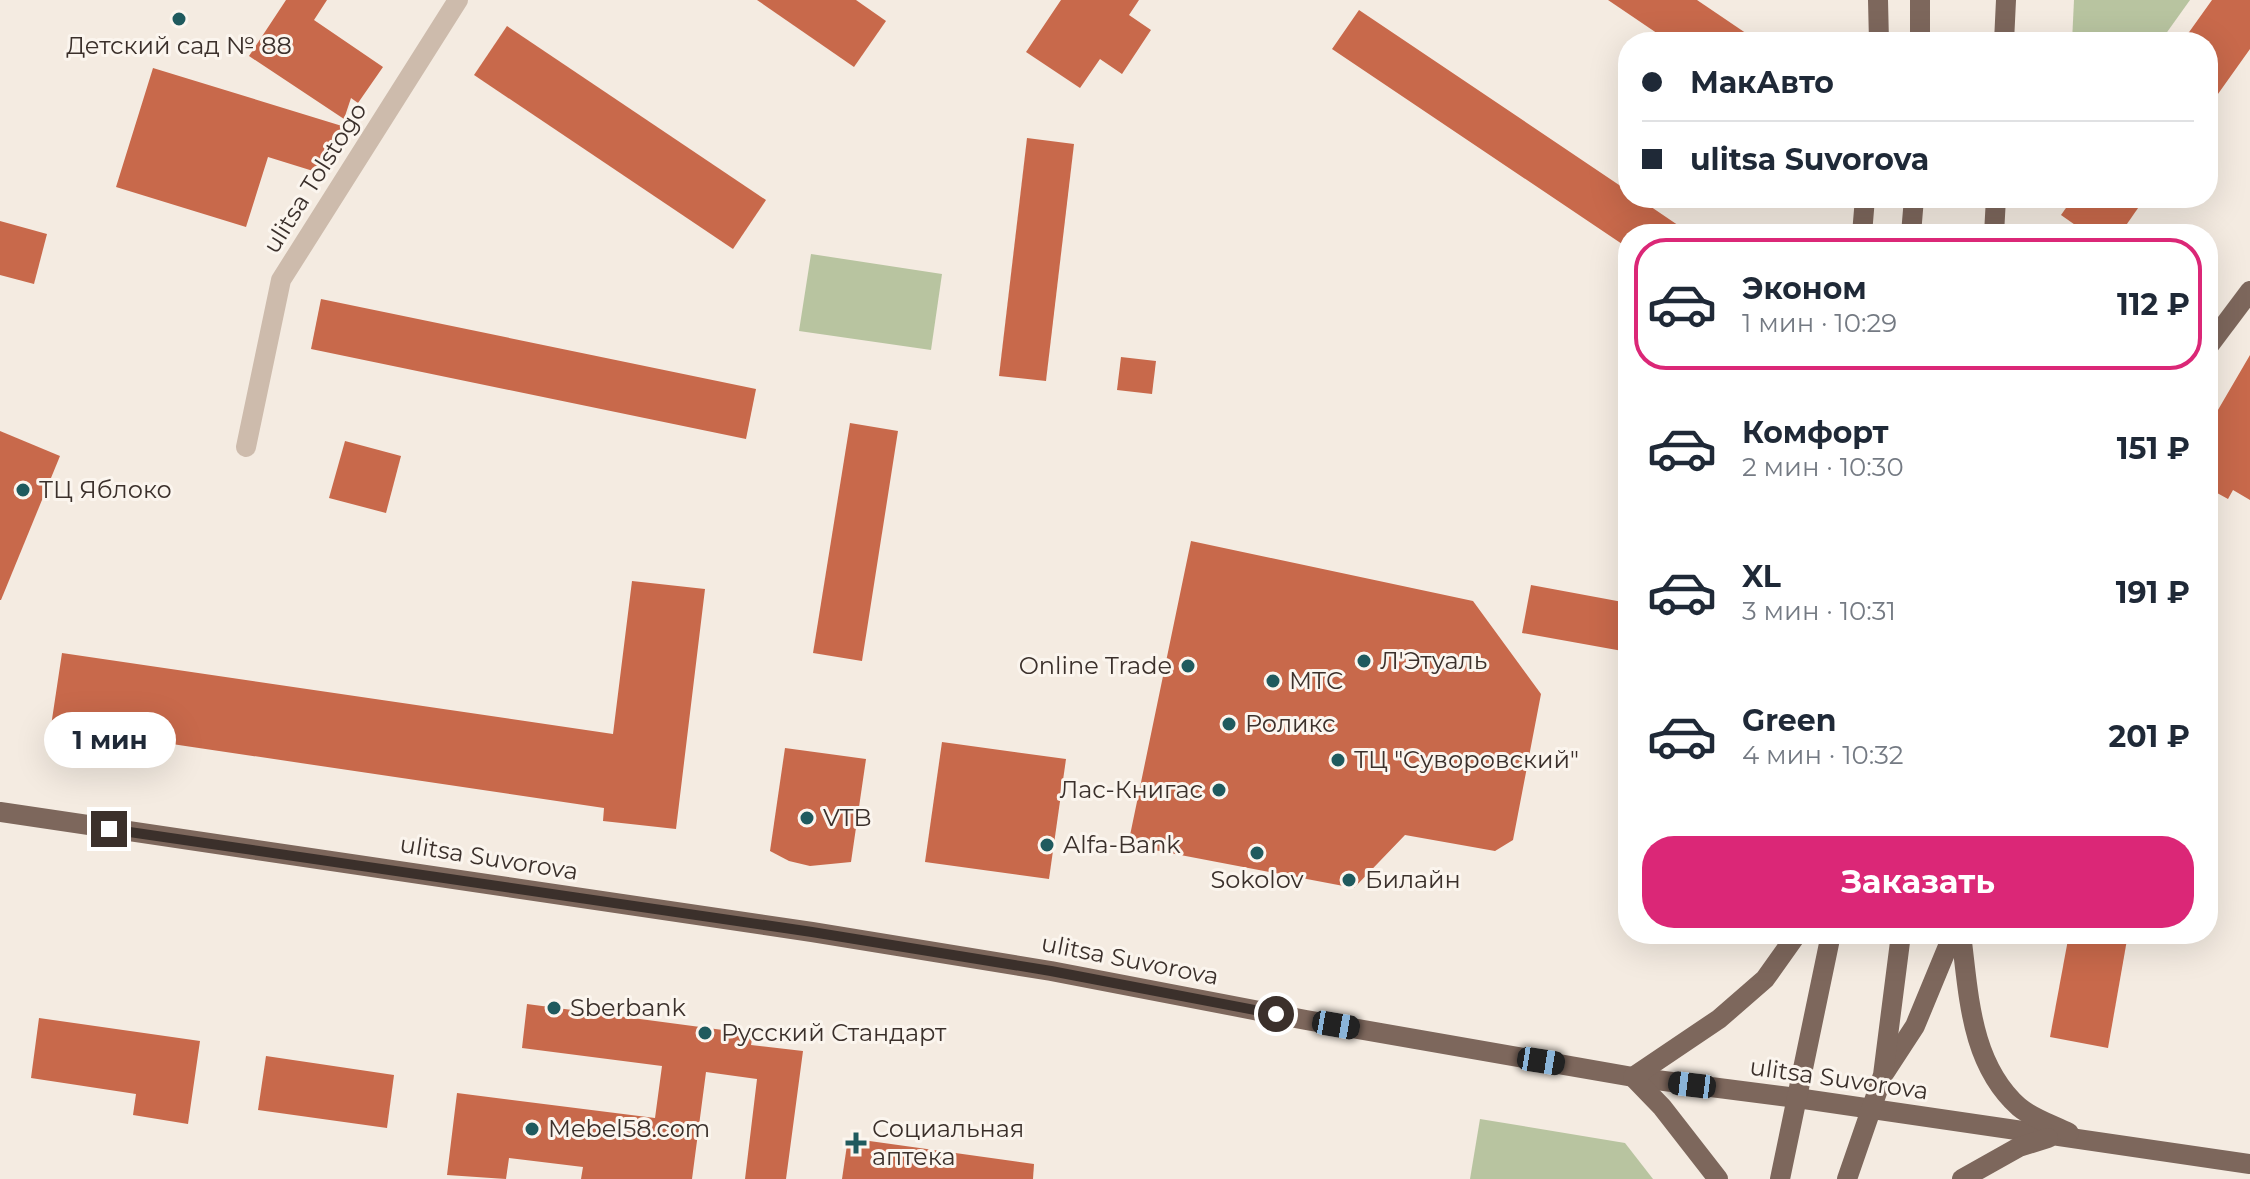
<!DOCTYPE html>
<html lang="ru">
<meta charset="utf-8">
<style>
:root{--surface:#fff;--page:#f2f2f3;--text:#1f2937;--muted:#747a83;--line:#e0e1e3;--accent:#db2777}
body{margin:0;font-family:Montserrat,sans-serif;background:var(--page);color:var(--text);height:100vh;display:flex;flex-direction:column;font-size:30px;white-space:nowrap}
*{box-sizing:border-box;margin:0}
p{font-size:26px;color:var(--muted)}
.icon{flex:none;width:44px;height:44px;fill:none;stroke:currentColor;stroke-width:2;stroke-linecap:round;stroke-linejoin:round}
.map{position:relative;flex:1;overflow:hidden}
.details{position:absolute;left:1618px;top:224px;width:600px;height:720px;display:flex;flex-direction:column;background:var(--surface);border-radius:32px;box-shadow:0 8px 32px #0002}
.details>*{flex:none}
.banner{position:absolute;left:1618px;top:32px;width:600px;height:176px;border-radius:32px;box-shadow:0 8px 32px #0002;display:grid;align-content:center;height:176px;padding:0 24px;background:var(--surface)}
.end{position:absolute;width:36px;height:36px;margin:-18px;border:10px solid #3b302b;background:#fff;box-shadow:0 0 0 4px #fff}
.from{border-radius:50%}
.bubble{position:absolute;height:56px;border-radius:28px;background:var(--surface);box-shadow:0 8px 32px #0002;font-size:26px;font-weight:700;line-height:56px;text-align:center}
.car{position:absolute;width:24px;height:48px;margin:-24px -12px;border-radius:10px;box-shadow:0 0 6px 2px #0007;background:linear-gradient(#222 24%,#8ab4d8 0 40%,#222 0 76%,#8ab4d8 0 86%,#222 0)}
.banner b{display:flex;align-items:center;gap:28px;height:76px;font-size:30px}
.banner b+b{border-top:2px solid var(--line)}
.banner i{width:20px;height:20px;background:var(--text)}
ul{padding:14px 0 0;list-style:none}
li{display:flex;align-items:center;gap:24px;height:132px;margin:0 16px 12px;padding:0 8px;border:4px solid transparent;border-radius:32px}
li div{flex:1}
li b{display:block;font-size:30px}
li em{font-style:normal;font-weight:700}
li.selected{border-color:var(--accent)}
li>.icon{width:72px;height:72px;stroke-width:1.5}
.button{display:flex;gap:16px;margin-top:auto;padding:16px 24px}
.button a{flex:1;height:92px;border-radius:32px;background:var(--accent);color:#fff;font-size:32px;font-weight:700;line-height:92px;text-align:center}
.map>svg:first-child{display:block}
.green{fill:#b8c4a0}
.building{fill:#c8694b}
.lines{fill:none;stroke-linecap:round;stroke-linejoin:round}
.street{stroke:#cdbbac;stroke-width:20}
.primary{stroke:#7d675c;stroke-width:20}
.route{stroke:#3b302b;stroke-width:10}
.poi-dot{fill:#1f5a5e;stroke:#fbf5ee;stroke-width:3}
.labels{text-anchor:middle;stroke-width:6;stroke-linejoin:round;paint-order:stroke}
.poi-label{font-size:24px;fill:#3b302b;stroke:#fbf5ee;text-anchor:start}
.street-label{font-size:24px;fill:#3b302b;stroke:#fbf5ee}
</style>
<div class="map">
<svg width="2250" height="1179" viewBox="0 0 2250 1179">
<rect width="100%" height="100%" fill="#f4ebe1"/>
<g class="green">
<polygon points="2074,0 2190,0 2160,42 2072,42"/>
<polygon points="811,254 942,274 931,350 799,331"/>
<polygon points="1480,1119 1625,1143 1653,1179 1470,1179"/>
</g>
<g class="building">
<polygon points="286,0 327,0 314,20 383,67 358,103 351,98 344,119 249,56"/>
<polygon points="757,0 856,0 886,21 854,67"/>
<polygon points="1061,0 1139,0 1129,15 1151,30 1122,74 1100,59 1080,88 1026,52"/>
<polygon points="1608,0 1697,0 1759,42 1670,42"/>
<polygon points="2212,0 2250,0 2250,49 2208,108 2208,42 2182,42"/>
<polygon points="1359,10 1628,191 1628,198 1638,198 1691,234 1628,234 1628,248 1332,49"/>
<polygon points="507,26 766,200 733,249 474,75"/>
<polygon points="153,68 342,126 326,175 268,157 246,227 116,187"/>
<polygon points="1027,138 1074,144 1046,381 999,376"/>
<polygon points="2073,198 2145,198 2120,234 2088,234 2061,215"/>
<polygon points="0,221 47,234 34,284 0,275"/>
<polygon points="321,299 756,389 746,439 311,349"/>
<polygon points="2250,355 2250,500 2233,490 2228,499 2208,488 2208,427"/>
<polygon points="1121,357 1156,361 1152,394 1117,390"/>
<polygon points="850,423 898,431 862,661 813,653"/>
<polygon points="0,431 60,456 1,600 0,600"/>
<polygon points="345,441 401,456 386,513 329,498"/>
<polygon points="1191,541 1473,601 1541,694 1513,840 1495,851 1405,835 1354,888 1128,845"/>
<polygon points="632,581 705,589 676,829 603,821 604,808 51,726 62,653 613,734"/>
<polygon points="1531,585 1628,603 1628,652 1522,633"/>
<polygon points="942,742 1066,759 1049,879 925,862"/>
<polygon points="785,748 866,759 851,862 810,866 789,861 770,851"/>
<polygon points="2069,934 2128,934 2108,1048 2050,1037"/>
<polygon points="527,1004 753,1034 751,1045 803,1051 786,1179 745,1179 757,1079 706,1072 692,1179 581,1179 583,1167 509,1158 506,1179 447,1175 457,1093 655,1118 662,1066 522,1048"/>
<polygon points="39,1018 200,1041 188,1124 133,1115 136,1094 31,1078"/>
<polygon points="266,1056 394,1075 387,1128 258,1110"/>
<polygon points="848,1138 1034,1164 1033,1179 842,1179"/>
</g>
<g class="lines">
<polyline class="street" points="246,447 281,280 458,0"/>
<g class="primary">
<polyline points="1878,0 1879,42"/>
<polyline points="1920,0 1920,42"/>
<polyline points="2004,42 2006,0"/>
<polyline points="1862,234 1865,198"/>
<polyline points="1911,234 1914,198"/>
<polyline points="1994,234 1996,198"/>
<polyline points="2208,347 2250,291"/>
<polyline points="0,812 812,932 1051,971 1306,1020 1633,1077 1797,1098 2250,1164"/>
<path d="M1961 934C1969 995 1970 1063 2019 1107 2032 1118 2053 1125 2069 1133"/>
<polyline points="1885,1072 1915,1026 1953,934"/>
<polyline points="1718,1179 1662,1107 1633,1077 1719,1019 1765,979 1797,934"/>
<polyline points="1780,1179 1831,934"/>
<polyline points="1847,1179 1883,1075 1901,934"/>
<polyline points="1962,1179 2019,1147 2048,1138"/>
</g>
</g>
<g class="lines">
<polyline class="route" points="109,829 812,932 1051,971 1276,1014"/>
</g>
<g class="poi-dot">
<circle cx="179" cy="19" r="8"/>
<circle cx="23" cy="490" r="8"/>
<circle cx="1364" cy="661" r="8"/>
<circle cx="1188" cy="666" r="8"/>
<circle cx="1273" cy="681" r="8"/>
<circle cx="1229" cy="724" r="8"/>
<circle cx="1338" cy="760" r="8"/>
<circle cx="1219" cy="790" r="8"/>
<circle cx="807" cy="818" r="8"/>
<circle cx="1047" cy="845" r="8"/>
<circle cx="1257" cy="853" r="8"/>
<circle cx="1349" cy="880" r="8"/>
<circle cx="554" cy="1008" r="8"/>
<circle cx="705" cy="1033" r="8"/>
<circle cx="532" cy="1129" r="8"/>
<path d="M852 1131h8v8h8v8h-8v8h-8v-8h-8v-8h8z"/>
</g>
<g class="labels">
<g class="poi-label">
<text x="179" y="54" text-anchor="middle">Детский сад № 88</text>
<text x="39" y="498">ТЦ Яблоко</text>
<text x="1380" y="669">Л'Этуаль</text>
<text x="1172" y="674" text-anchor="end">Online Trade</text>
<text x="1289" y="689">МТС</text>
<text x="1245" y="732">Роликс</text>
<text x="1354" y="768">ТЦ "Суворовский"</text>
<text x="1203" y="798" text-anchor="end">Лас-Книгас</text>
<text x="823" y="826">VTB</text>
<text x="1063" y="853">Alfa-Bank</text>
<text x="1257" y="888" text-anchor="middle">Sokolov</text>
<text x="1365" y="888">Билайн</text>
<text x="570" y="1016">Sberbank</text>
<text x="721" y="1041">Русский Стандарт</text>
<text x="548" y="1137">Mebel58.com</text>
<text x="872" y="1137">Социальная<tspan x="872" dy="28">аптека</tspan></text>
</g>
<g class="street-label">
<text transform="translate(315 178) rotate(-58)" y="8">ulitsa Tolstogo</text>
<text transform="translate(489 858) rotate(9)" y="8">ulitsa Suvorova</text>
<text transform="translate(1130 960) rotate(11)" y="8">ulitsa Suvorova</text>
<text transform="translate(1839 1079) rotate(8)" y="8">ulitsa Suvorova</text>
</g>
</g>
</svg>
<i class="end from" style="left:1276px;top:1014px"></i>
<i class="end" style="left:109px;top:829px"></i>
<div class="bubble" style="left:44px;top:712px;width:132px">1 мин</div>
<i class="car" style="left:1336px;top:1025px;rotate:100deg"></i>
<i class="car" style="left:1541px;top:1061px;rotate:99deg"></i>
<i class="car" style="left:1692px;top:1085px;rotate:277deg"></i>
<div class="banner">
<b><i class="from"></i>МакАвто</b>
<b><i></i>ulitsa Suvorova</b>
</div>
<section class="details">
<ul>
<li class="selected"><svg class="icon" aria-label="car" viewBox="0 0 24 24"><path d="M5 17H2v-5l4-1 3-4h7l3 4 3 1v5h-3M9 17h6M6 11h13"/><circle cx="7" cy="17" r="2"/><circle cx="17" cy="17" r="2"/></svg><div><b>Эконом</b><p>1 мин · 10:29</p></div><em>112 ₽</em></li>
<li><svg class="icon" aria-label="car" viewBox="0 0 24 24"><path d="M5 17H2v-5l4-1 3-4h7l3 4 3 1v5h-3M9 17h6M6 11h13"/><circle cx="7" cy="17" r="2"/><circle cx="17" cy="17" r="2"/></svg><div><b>Комфорт</b><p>2 мин · 10:30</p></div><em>151 ₽</em></li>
<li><svg class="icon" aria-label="car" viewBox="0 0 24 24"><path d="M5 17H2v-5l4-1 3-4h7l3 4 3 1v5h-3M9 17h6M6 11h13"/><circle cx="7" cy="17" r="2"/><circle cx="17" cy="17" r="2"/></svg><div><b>XL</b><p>3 мин · 10:31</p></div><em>191 ₽</em></li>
<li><svg class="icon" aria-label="car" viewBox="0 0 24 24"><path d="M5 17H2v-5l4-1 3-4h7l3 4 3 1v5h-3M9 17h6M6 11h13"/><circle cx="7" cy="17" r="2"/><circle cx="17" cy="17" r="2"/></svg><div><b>Green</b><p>4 мин · 10:32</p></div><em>201 ₽</em></li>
</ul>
<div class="button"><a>Заказать</a></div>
</section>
</div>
